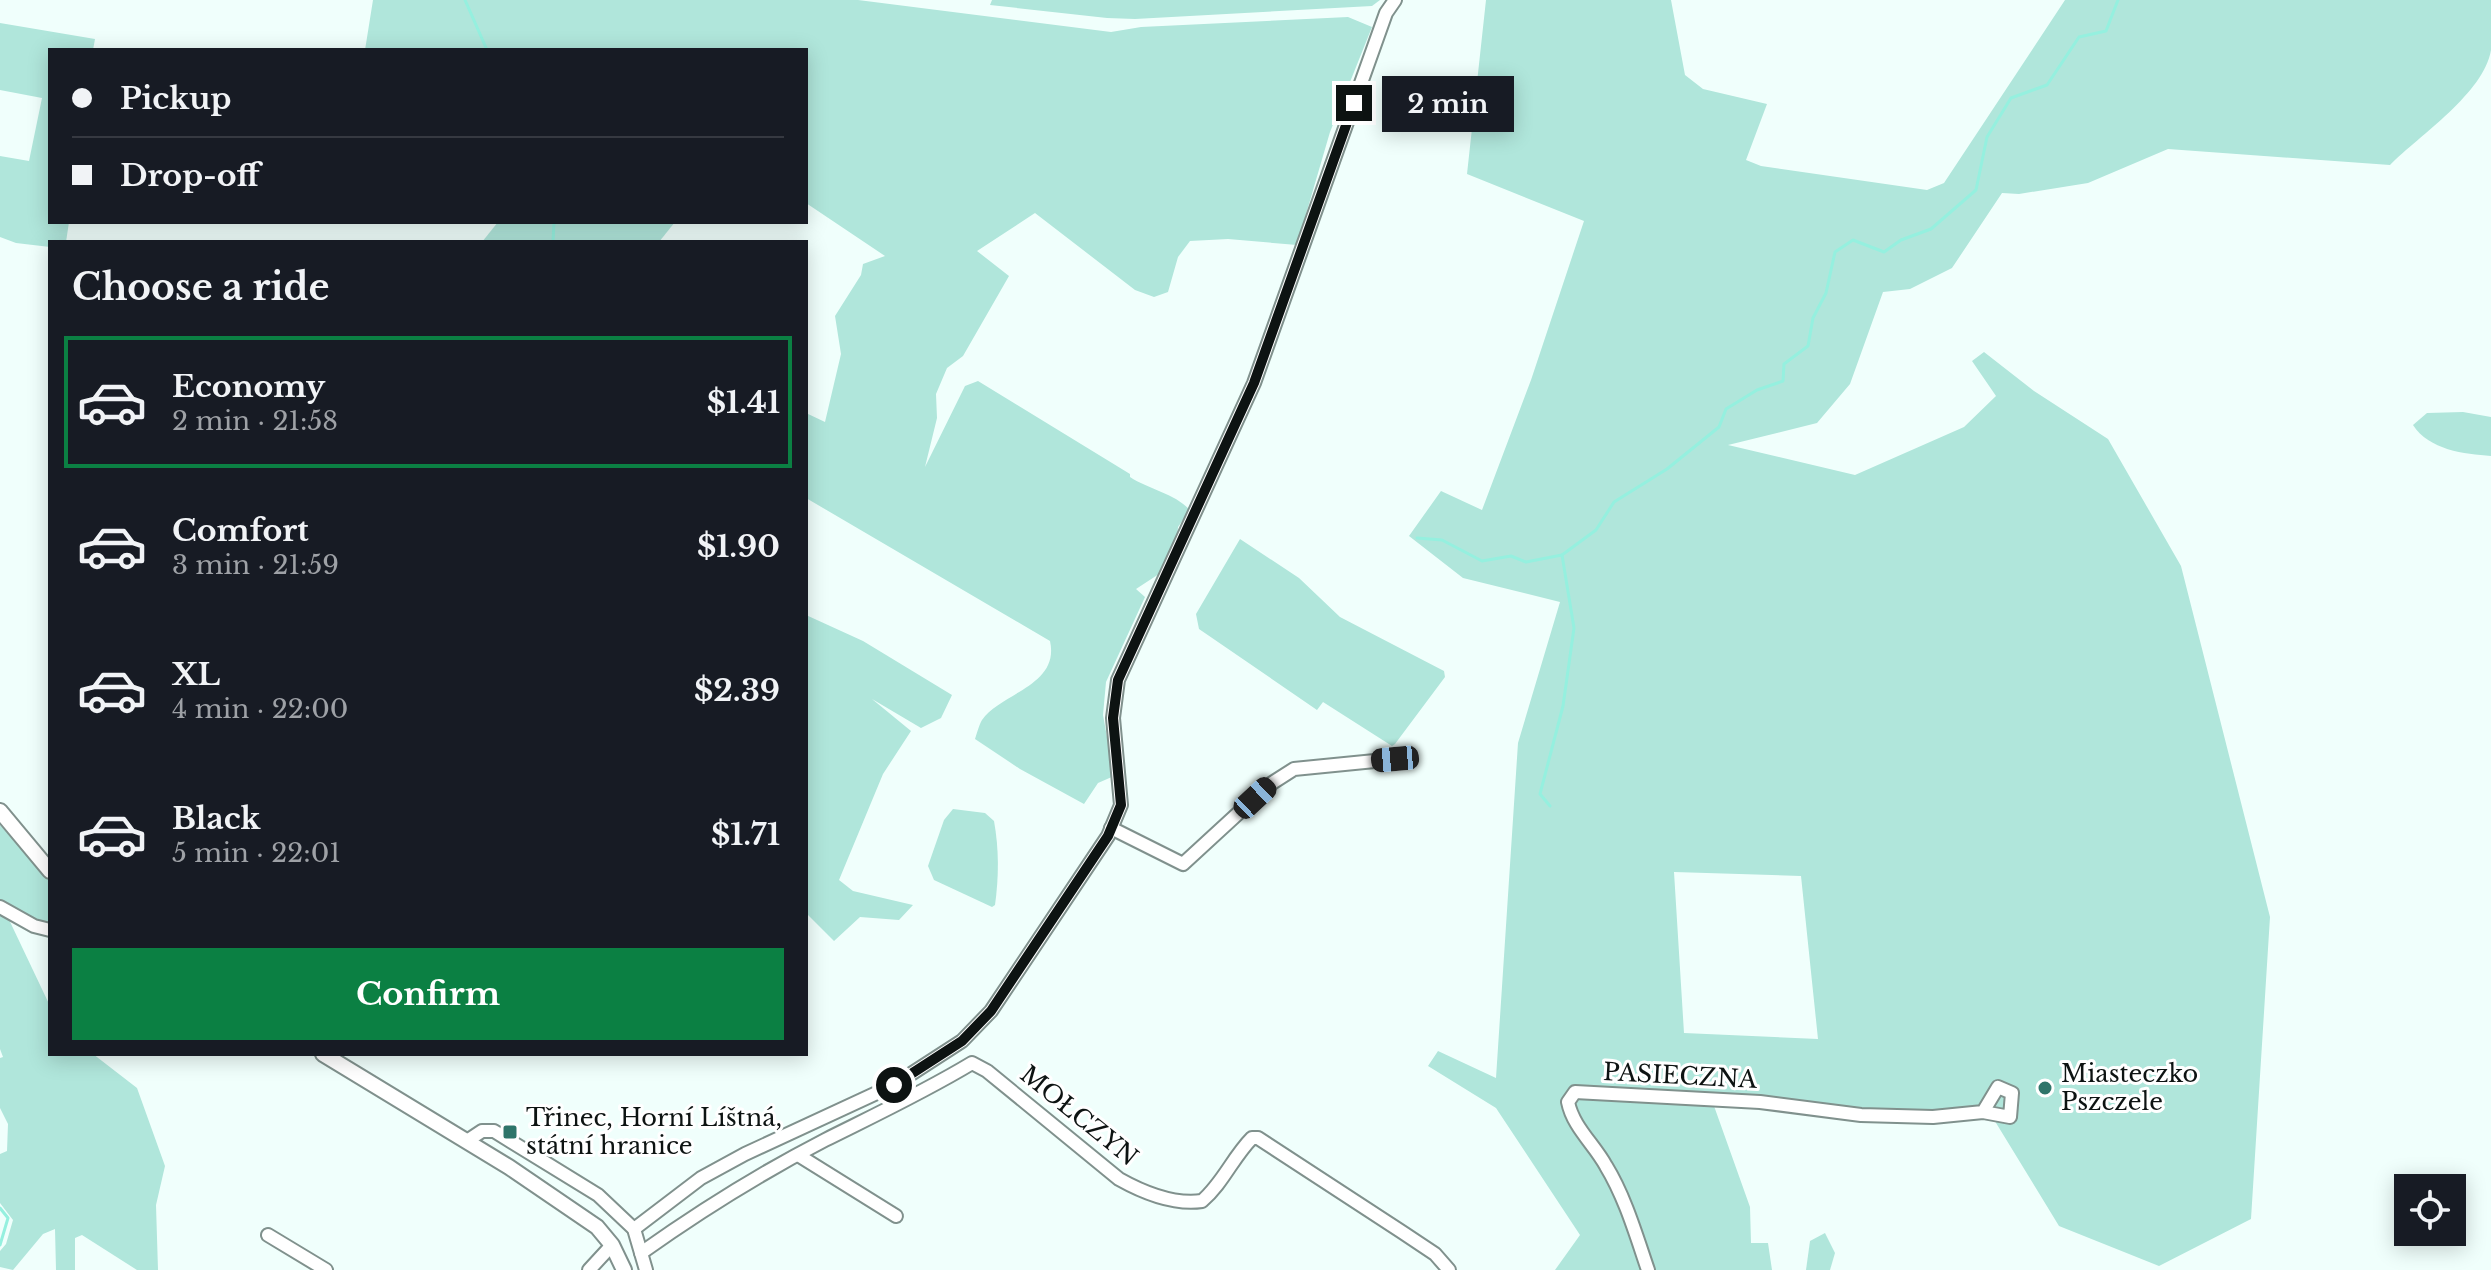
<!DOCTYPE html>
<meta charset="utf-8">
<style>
:root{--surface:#171b24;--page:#20242c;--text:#f1f3f6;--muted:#9ea1a6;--line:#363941;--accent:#0b8043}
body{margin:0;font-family:"Libre Baskerville",serif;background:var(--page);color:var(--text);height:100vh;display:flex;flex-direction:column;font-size:30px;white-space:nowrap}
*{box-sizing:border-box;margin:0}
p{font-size:26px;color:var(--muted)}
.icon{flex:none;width:44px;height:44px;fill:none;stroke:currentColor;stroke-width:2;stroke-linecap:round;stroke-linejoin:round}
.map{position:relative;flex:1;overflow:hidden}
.details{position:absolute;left:48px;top:240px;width:760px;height:816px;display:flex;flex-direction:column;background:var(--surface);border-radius:0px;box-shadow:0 4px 20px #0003}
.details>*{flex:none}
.banner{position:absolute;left:48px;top:48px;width:760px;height:176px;border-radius:0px;box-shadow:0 4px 20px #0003;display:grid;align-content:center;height:176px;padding:0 24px;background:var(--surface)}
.buttons{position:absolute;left:2394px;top:1174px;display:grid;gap:16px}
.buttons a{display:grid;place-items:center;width:72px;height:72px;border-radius:0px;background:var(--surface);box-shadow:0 4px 20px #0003;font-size:40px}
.end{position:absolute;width:36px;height:36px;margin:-18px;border:10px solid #0d1312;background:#fff;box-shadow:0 0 0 4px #fff}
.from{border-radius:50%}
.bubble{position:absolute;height:56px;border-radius:0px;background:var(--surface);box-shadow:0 4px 20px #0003;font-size:26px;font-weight:700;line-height:56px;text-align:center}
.car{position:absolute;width:24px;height:48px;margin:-24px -12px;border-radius:10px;box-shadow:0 0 6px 2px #0007;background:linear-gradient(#222 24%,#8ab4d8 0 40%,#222 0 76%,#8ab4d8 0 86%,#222 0)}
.banner b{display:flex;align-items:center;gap:28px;height:76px;font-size:30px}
.banner b+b{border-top:2px solid var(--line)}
.banner i{width:20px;height:20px;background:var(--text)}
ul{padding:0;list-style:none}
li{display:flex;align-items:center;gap:24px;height:132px;margin:0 16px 12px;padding:0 8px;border:4px solid transparent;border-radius:0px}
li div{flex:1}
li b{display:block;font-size:30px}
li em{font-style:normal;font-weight:700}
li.on{border-color:var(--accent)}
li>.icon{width:72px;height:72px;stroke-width:1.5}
h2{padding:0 24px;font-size:36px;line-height:96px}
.button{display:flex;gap:16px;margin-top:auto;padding:16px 24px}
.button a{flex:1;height:92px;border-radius:0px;background:var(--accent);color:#fff;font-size:32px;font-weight:700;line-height:92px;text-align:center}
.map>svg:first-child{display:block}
.green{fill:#b0e6db;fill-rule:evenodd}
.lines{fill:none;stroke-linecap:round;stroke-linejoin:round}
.stream{stroke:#95f0df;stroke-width:3}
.minor-casing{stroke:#80918d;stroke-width:16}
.tertiary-casing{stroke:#80918d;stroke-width:18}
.minor{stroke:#fff;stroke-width:12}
.tertiary{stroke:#fff;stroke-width:14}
.route{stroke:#0d1312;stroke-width:10}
.poi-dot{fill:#2f756a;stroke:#fff;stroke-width:3}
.labels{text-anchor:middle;stroke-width:6;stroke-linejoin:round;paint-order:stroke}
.poi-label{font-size:24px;fill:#0d1312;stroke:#fff;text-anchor:start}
.street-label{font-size:24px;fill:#0d1312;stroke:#fff}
</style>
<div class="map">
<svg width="2491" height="1270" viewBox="0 0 2491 1270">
<rect width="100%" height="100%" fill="#f0fffc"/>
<g class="green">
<path d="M373 0H858L1111 32 1141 27 1348 17 1372 27 1330 132 1297 245 1228 239 1190 241 1178 257 1168 292 1154 297 1135 290 1035 213 977 251 1009 276 963 356 947 368 936 394 937 418 925 467 965 386 978 381 1130 474V477C1148 489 1174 493 1190 510L1178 527 1177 540 1162 572 1136 589 1145 597 1106 682 1103 715 1114 776 1098 783 1084 804 1020 769 975 739C977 733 979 725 982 720 1000 693 1060 686 1050 641L806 498V413L825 422 841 354 835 316 861 275 863 264 885 256 806 203V50H365Z"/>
<polygon points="992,0 1380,0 1372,6 1135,19 1107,18 990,5"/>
<path d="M1486 0H1671L1685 75 1703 89 1767 104 1746 160 1761 166 1927 190 1944 183 2065 0H2491C2491 16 2491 34 2491 50 2484 93 2420 135 2390 165L2168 149 2088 183 2019 194 2002 193 1952 268 1910 289 1883 292 1850 384 1817 423 1728 445 1855 475 1964 427 1996 396 1972 361 1984 352 2034 391 2108 439 2181 566 2270 917 2251 1219 2159 1266 2059 1226 1993 1118 1714 1106 1750 1207 1751 1243H1768L1772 1270H1555L1580 1235 1496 1108 1428 1066 1438 1051 1496 1078 1518 743 1560 602 1463 578 1409 536 1441 491 1482 510 1531 380 1584 221 1467 174ZM1674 872 1801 876 1818 1039 1684 1033Z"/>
<polygon points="0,23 95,39 93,50 50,50 50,222 69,222 66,242 50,242 50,247 16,243 0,237 0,156 29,161 42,98 0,90"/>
<polygon points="498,222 675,222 659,242 482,242"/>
<path d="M2463 412 2491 417V456C2464 454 2429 450 2413 425L2427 413Z"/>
<polygon points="1240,539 1299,578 1340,617 1444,671 1445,677 1395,744 1392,746 1323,702 1317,710 1199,629 1196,614"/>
<polygon points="806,615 863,641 952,695 941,718 921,728 872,699 911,731 883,774 839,880 853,891 913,905 899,920 860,917 834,941 806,913"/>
<path d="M953 809 985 813 994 821C999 849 999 876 995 905L992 907 934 880 928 866 944 820Z"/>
<polygon points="0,825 50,881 50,924 3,907 50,1006 50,1054 93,1054 137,1088 165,1166 156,1205 158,1270 137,1270 82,1235 75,1238 75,1270 56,1270 55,1229 43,1234 13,1270 0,1267 0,1251 6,1244 13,1220 0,1203 0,1154 7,1151 8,1124 0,1108 0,1058 3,1057 0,1049"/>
<polygon points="1825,1233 1835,1253 1830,1270 1806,1270 1810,1241"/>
</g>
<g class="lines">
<g class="stream">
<polyline points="465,0 487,50"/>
<polyline points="553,242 554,222"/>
<polyline points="1417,538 1442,540 1482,561 1511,556 1526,562 1562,555"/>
<polyline points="1550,806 1540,794 1563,706 1574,628 1562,555 1596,530 1614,502 1667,469 1719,427 1726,409 1757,390 1783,381 1784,364 1808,346 1813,318 1826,293 1835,252 1853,240 1884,252 1901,240 1931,229 1976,190 1987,137 2011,98 2047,85 2079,37 2106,31 2118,0"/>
<polyline points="0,1208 8,1218 0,1245"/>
</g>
<g class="minor-casing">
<g id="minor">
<polyline points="1111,828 1183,864 1269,785 1294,769 1395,759"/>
<polyline points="0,907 34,926 50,930"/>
<polyline points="467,1141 482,1131 494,1131 598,1195 634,1229 646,1270"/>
<polyline points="798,1155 896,1216"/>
<polyline points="634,1229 701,1178 745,1154 894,1085 962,1041 991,1011 1108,836 1121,805 1113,718 1118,680 1254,383 1386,13 1395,0"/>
<polyline points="268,1235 326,1270"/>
<path d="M641 1253C700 1211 761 1173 825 1140 875 1115 924 1092 972 1063L987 1071 1119 1179C1144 1193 1174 1205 1202 1201 1223 1183 1233 1157 1252 1138H1258L1402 1232 1435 1254 1449 1270"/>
<polyline points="589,1270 612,1245"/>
<path d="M1648 1270C1636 1235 1625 1197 1606 1166 1594 1144 1573 1127 1568 1102L1575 1092 1760 1102 1861 1115 1933 1117 1983 1112 2010 1117 2012 1093 1998 1087 1983 1112"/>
</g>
</g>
<g class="tertiary-casing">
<g id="tertiary">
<polyline points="0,811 50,871"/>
<polyline points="323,1054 509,1167 597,1227 612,1245 624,1270"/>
</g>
</g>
<use href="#minor" class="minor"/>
<use href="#tertiary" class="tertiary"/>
</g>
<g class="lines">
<polyline class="route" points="894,1085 962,1041 991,1011 1108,836 1121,805 1113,718 1118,680 1254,383 1354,103"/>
</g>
<g class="poi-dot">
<circle cx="2045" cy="1088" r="8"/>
<rect x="502" y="1124" width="16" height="16" rx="4"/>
</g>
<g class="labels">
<g class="poi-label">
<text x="2061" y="1082">Miasteczko<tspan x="2061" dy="28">Pszczele</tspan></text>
<text x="526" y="1126">Třinec, Horní Líštná,<tspan x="526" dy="28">státní hranice</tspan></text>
</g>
<g class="street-label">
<text transform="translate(1680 1076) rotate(3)" y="8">PASIECZNA</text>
<text transform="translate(1079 1116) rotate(39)" y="8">MOŁCZYN</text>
</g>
</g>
</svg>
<div class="buttons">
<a><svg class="icon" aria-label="locate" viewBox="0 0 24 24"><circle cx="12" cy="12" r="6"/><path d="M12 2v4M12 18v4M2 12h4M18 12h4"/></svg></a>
</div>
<i class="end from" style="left:894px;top:1085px"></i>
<i class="end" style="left:1354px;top:103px"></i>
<div class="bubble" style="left:1382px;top:76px;width:132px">2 min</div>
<i class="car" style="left:1395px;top:759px;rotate:265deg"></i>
<i class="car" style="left:1255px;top:798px;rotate:47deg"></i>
<div class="banner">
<b><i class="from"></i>Pickup</b>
<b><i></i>Drop-off</b>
</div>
<section class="details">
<h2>Choose a ride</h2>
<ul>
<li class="on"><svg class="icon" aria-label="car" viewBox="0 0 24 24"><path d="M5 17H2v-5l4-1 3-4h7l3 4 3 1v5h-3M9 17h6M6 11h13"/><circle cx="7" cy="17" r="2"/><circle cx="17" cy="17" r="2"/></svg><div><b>Economy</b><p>2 min · 21:58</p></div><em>$1.41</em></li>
<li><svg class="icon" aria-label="car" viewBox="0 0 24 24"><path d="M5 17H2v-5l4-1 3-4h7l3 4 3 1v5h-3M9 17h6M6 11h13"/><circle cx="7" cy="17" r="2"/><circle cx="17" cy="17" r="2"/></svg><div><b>Comfort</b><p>3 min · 21:59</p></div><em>$1.90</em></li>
<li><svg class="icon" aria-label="car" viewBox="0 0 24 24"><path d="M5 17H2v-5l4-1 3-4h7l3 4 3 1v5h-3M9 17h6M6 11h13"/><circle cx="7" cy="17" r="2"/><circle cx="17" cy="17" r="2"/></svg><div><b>XL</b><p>4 min · 22:00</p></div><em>$2.39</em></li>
<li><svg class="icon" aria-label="car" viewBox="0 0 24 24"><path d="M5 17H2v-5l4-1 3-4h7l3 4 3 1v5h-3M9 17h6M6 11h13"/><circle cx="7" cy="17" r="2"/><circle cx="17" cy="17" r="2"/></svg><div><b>Black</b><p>5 min · 22:01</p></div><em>$1.71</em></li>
</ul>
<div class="button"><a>Confirm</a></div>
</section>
</div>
